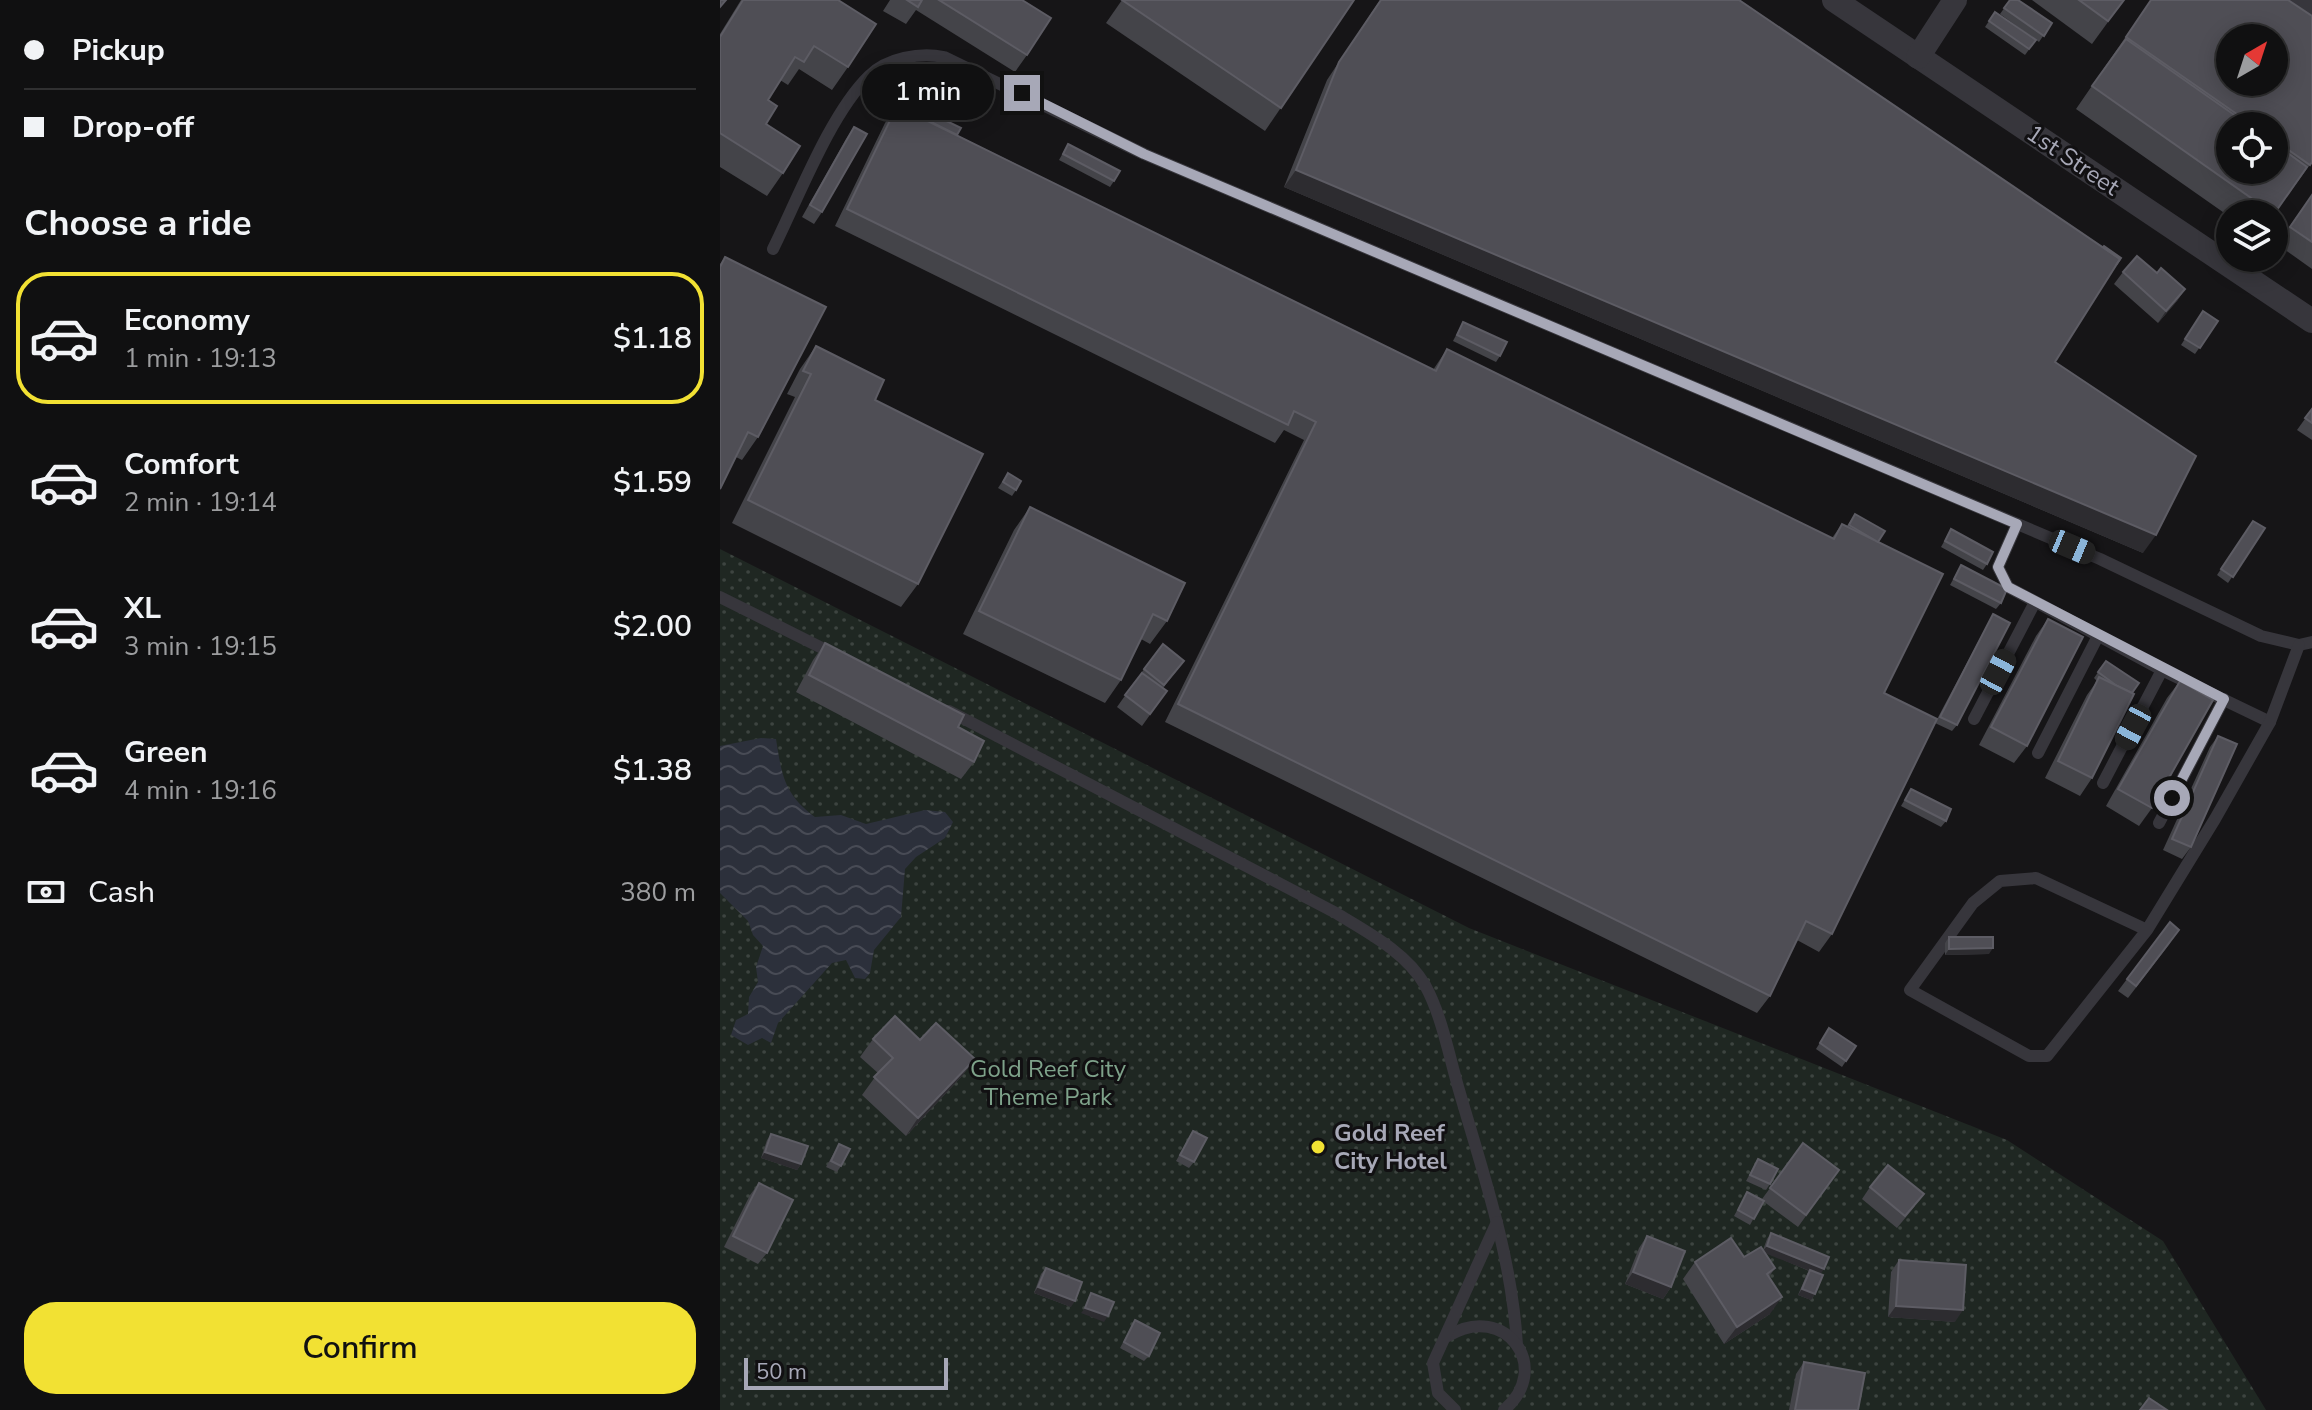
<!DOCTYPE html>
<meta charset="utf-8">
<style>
:root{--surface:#101011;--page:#19191a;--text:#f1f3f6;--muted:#9c9d9f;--line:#303031;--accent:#f2e133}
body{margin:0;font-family:"Nunito Sans",sans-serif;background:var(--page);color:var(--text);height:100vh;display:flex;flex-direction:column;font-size:30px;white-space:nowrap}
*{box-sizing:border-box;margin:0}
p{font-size:26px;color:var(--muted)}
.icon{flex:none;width:44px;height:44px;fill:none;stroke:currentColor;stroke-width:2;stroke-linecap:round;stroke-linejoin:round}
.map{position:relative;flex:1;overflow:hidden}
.details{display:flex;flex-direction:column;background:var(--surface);width:720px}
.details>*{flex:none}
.guide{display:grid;align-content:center;height:176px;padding:0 24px;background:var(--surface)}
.needle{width:52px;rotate:39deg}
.buttons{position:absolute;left:1496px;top:24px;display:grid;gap:16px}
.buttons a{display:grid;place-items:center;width:72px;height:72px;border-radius:50%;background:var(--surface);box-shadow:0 4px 20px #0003,0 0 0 2px var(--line);font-size:40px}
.scale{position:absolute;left:24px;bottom:20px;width:204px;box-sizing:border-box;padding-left:8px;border:4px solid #a7a8b7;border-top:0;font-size:22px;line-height:28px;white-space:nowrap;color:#a7a8b7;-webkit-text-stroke:6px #111012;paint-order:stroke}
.end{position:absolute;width:36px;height:36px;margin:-18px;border:10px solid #a7a8b7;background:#111;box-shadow:0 0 0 4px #111}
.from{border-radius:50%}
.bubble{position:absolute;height:56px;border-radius:28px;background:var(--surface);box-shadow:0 4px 20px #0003,0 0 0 2px var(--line);font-size:26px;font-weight:600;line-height:56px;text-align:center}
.car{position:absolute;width:24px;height:48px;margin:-24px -12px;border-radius:10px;box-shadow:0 0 6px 2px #0007;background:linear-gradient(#222 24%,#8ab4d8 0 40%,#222 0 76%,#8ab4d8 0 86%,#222 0)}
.guide b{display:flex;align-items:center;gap:28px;height:76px;font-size:30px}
.guide b+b{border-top:2px solid var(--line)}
.guide i{width:20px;height:20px;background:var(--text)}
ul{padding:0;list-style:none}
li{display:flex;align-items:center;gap:24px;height:132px;margin:0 16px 12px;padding:0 8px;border:4px solid transparent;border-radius:32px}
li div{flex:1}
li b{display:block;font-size:30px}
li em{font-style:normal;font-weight:600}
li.current{border-color:var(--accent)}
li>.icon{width:72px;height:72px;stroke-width:1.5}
h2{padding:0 24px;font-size:36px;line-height:96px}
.pay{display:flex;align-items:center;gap:20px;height:88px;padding:0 24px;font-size:30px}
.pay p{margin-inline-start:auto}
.cta{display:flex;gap:16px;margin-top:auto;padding:16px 24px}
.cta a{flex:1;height:92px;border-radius:32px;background:var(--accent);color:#111;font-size:32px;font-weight:600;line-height:92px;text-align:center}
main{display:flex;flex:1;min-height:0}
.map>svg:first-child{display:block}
.park{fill:url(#park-dots)}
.water{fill:url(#water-waves)}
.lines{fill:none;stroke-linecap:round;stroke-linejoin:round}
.service{stroke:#37363c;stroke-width:12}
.minor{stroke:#37363c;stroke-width:24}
.wall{fill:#444449;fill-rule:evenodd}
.shaded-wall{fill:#2d2c30}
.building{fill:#4f4e55;stroke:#5d5c64;stroke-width:2;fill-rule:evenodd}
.route{stroke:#a7a8b7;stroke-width:10}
.poi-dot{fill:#f2e133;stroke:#111012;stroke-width:3}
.labels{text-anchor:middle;stroke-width:6;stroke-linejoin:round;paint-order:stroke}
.street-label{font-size:24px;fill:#a7a8b7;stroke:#111012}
.park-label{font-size:24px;fill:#7ea28a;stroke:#111012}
.poi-label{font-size:24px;font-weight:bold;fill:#a7a8b7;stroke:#111012;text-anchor:start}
</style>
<main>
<section class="details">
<div class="guide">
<b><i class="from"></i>Pickup</b>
<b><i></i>Drop-off</b>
</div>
<h2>Choose a ride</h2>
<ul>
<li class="current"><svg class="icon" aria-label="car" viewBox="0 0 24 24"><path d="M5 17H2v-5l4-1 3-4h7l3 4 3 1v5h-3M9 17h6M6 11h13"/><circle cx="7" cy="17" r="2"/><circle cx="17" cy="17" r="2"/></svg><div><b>Economy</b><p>1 min · 19:13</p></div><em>$1.18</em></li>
<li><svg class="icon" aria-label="car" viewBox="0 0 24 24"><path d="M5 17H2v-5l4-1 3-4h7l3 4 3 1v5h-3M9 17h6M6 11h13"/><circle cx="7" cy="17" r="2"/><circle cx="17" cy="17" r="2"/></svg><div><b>Comfort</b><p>2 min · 19:14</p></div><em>$1.59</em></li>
<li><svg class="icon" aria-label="car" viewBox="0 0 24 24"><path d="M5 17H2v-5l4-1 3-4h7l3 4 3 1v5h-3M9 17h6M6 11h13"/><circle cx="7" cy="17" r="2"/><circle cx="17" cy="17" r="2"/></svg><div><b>XL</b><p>3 min · 19:15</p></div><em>$2.00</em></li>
<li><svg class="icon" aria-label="car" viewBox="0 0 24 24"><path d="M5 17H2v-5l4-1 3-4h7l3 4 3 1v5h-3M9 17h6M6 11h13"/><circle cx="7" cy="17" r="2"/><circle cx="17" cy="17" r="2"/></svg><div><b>Green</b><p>4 min · 19:16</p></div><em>$1.38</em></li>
</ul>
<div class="pay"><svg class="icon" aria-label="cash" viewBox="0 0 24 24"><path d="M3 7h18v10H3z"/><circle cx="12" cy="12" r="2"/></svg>Cash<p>380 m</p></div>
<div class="cta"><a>Confirm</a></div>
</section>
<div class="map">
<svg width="1592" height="1410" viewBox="0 0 1592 1410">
<defs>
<pattern id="park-dots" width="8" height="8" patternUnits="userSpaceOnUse" patternTransform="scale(2)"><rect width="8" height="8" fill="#1f2722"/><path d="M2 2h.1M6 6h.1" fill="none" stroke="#3d4440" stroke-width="1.8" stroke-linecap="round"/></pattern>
<pattern id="water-waves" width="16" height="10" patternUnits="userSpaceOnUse" patternTransform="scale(2)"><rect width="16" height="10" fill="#2c303b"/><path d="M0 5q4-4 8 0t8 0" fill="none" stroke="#484b55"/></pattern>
</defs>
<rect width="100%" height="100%" fill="#161517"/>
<polygon class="park" points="0,549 749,928 1287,1140 1443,1241 1546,1410 0,1410"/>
<path class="water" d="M41 738 56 739C62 776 64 794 95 817L121 815 146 824 205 810 225 812 233 822 225 838 196 857 185 869 181 917 154 950 150 973 145 979 135 978 126 960 112 963 58 1023 51 1043 42 1038 28 1045 11 1035 16 1020 28 1014 29 997 38 982 36 967 43 946 33 935 28 921 0 893V746Z"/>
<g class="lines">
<g class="service">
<path d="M53 249C78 199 110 114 149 76 167 58 200 52 224 57L424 154 1380 559 1541 636 1579 645 1592 642"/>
<polyline points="1297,524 1278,567 1288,587 1442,670 1550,722"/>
<polyline points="0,597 116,655"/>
<path d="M229 711 616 913C647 932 686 952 705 985 722 1016 729 1056 739 1090 763 1173 792 1257 797 1345"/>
<polyline points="1254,719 1315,602"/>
<polyline points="1318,753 1378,636"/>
<polyline points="1383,783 1442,670"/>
<polyline points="1439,823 1504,699"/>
<polyline points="1427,930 1316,878 1280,881 1253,903 1190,990 1309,1056 1327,1056 1427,930 1495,819 1550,722 1579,645"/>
<path d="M728 1336C785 1301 834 1368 784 1410"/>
<polyline points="735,1410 718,1393 713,1363 777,1222"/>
</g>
<g class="minor">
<polyline points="1114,0 1592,321"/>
<polyline points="1575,0 1592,12"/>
<polyline points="1198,57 1235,0"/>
</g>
</g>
<g class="wall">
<polygon points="21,0 118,0 128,67 112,90 79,69 68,85 60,80 48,100 46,124 63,173 47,196 0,167 0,34"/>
<polygon points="170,0 302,0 307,55 295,72 196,10 186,24 163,11"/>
<polygon points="402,0 634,0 545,131 386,23"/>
<polygon points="660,0 1394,268 1335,362 1423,553 564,187 607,80"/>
<polygon points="1290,0 1332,23 1319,42 1280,14"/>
<polygon points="1312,0 1404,0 1372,44"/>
<path d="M1431 0 1592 162 1554 214H1510V217L1356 109ZM1510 126H1554V170Z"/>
<polygon points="1275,12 1316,40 1305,55 1265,27"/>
<polygon points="177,106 208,121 212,114 237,135 713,370 727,349 1112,538 1122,524 1127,526 1135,514 1158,542 1164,693 1112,934 1099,952 1077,940 1050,996 1037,1013 445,722 584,440 564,430 555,443 115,226 165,123"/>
<polygon points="134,127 102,212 94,224 82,217 126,139"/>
<polygon points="348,144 394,181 390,187 339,160"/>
<polygon points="1592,195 1592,269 1557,244"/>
<polygon points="5,257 38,437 22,460 16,457 0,489 0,264"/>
<polygon points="1403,272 1437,273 1465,289 1457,301 1438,323 1394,284"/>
<polygon points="1483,311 1498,321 1475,354 1461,345"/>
<polygon points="743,322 780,356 776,362 733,341"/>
<polygon points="96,346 155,400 198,584 181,607 12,523 75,397 67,394 80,369"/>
<polygon points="1592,409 1592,440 1577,430"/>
<polygon points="288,473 296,490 292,496 278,488"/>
<polygon points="310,507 447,621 430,644 421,639 401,680 385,703 243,634 294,530"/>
<polygon points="1533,521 1545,528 1508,583 1497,575"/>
<polygon points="1231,529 1267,564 1263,570 1221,547"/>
<polygon points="1241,565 1281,603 1276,609 1230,585"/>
<polygon points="1273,614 1237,725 1232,731 1215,723"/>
<polygon points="1328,619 1307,746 1294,763 1259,745 1316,636"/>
<polygon points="105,643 238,727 254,762 241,779 76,692 93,660"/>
<polygon points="464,661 443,688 447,691 422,726 397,707 424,669"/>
<polygon points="1386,661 1412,693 1372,778 1360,796 1325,778 1367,695 1377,681 1374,678"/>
<polygon points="1460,681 1432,808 1419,826 1386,806 1447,698"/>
<polygon points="1498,736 1471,847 1462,859 1443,850 1490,747"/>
<polygon points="1191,789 1226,821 1221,827 1181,806"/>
<polygon points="1229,937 1269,954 1225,955 1225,943"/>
<polygon points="1451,942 1408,998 1398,991 1407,979"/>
<polygon points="1109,1028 1136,1046 1122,1067 1096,1049"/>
<polygon points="153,1039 200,1040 255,1059 242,1076 186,1136 142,1095 158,1073 140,1057"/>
<polygon points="473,1131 474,1162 469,1168 456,1161"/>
<polygon points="51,1134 81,1164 77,1170 41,1158 47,1140"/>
<polygon points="1083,1143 1119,1170 1078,1227 1043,1201 1030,1225 1014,1216 1027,1192 1042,1199"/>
<polygon points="119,1144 121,1166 117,1172 106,1167"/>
<polygon points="1038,1159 1050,1184 1046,1190 1026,1181"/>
<polygon points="39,1183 47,1253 38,1264 4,1247 30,1195"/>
<polygon points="1150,1187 1195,1206 1177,1228 1142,1199"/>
<polygon points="1051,1233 1101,1274 1095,1294 1091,1300 1078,1295 1086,1276 1089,1271 1045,1252 1055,1268 1049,1277 1050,1314 1004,1344 963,1279 975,1262 1024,1257 1043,1250 1047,1239"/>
<polygon points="927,1236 951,1287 943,1299 905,1284 919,1248"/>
<polygon points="1179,1260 1235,1322 1168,1317 1171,1272"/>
<polygon points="326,1268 351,1307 314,1293 321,1274"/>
<polygon points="415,1320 429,1356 424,1361 400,1348"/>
<polygon points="1084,1362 1138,1410 1069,1410 1076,1374"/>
</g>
<g class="shaded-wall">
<polygon points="576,170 1436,535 1423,553 564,187"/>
<polygon points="1465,289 1457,301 1438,323 1446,311"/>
<polygon points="1273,948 1269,954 1225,955 1229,949"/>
<polygon points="255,1059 242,1076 186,1136 198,1118"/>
<polygon points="45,1152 81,1164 77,1170 41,1158"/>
<polygon points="1047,1246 1104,1269 1100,1275 1042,1252"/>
<polygon points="913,1272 951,1287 943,1299 905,1284"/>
<polygon points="318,1287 355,1301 351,1307 314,1293"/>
<polygon points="1082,1289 1095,1294 1091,1300 1078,1295"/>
<polygon points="1062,1297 1050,1314 1004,1344 1017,1327"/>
<polygon points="1176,1306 1243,1310 1235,1322 1168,1317"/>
<polygon points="365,1308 388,1316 384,1322 361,1313"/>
</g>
<g class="building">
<polygon points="0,0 6,0 0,7"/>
<polygon points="23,0 118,0 156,24 128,67 94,46 84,62 75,57 48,100 57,106 46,124 80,146 63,173 0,133 0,37"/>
<polygon points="187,0 202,0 198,7"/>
<polygon points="219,0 302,0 331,18 307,55"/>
<polygon points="402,0 634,0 561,108"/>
<polygon points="661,0 1019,0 1400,259 1335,362 1476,456 1436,535 576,170 619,62"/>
<polygon points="1290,0 1298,0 1332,23 1324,36 1284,8"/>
<polygon points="1359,0 1404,0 1388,21"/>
<path d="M1431 0H1568L1592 16V162L1590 165 1554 140V126H1534L1406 37ZM1510 38H1554V82H1510Z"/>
<polygon points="1275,12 1316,40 1309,49 1269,21"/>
<polygon points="1406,39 1530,126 1510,126 1510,170 1554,170 1554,143 1587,167 1554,214 1372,86"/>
<polygon points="177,106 716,371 727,349 1114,539 1122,524 1223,574 1164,693 1217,719 1112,934 1086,921 1050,996 458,704 596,422 574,411 568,425 127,209"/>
<polygon points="212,114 241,128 237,135 209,121"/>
<polygon points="134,127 147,134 102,212 90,205"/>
<polygon points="348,144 400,171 394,181 343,154"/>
<polygon points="1592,195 1592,242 1570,227"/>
<polygon points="1384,246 1401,258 1396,265 1400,259 1383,247"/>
<polygon points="1417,256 1437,273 1441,268 1465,289 1446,311 1403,272"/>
<polygon points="5,257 106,307 38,437 28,432 0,489 0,267"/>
<polygon points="1483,311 1498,321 1480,348 1465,339"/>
<polygon points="743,322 787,342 780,356 737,335"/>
<polygon points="96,346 164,380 155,400 263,454 198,584 28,500 91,374 83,371"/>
<polygon points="1592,409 1592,423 1585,418"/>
<polygon points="288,473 301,481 296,490 283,482"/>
<polygon points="310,507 465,583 447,621 433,614 401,680 259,611"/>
<polygon points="1135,514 1165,531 1158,542 1129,525"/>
<polygon points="1533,521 1545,528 1513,577 1501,569"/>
<polygon points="1231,529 1273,552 1267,564 1225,541"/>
<polygon points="1241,565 1287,589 1281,603 1234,579"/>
<polygon points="1273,614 1290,623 1237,725 1220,717"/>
<polygon points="1328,619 1363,637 1307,746 1271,727"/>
<polygon points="105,643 244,715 238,727 264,741 254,762 89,675"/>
<polygon points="443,644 464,661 444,685 424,669"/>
<polygon points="1386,661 1419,683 1412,693 1397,686 1378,672"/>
<polygon points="422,673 447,691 430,714 405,695"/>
<polygon points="1379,677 1414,694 1372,778 1338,761"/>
<polygon points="1460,681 1493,700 1432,808 1398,789"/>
<polygon points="1498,736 1517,744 1471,847 1452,839"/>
<polygon points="1191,789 1231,809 1226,821 1185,800"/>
<polygon points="1450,922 1459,930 1416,986 1407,979"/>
<polygon points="1229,937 1273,937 1273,948 1229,949"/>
<polygon points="175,1016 200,1040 216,1023 255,1059 198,1118 154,1077 173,1058 153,1039"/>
<polygon points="1109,1028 1136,1046 1126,1061 1100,1043"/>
<polygon points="473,1131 487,1138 474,1162 460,1155"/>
<polygon points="51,1134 88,1146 81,1164 45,1152"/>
<polygon points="1083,1143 1119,1170 1086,1215 1050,1188"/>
<polygon points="119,1144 130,1149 121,1166 111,1161"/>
<polygon points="1038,1159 1058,1169 1050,1184 1030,1175"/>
<polygon points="1168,1165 1204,1194 1185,1216 1150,1187"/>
<polygon points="39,1183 73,1200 47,1253 13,1236"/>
<polygon points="1027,1192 1044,1201 1034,1219 1018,1210"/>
<polygon points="1051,1233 1109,1257 1104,1269 1047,1246"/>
<polygon points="927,1236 965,1251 951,1287 913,1272"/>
<polygon points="1011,1238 1024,1257 1041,1247 1055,1268 1047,1274 1062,1297 1017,1327 975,1262"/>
<polygon points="1179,1260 1246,1265 1243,1310 1176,1306"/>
<polygon points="326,1268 362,1282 355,1301 318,1287"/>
<polygon points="1090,1270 1103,1275 1095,1294 1082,1289"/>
<polygon points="371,1293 394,1302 388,1316 365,1308"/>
<polygon points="415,1320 440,1333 429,1356 404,1342"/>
<polygon points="1084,1362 1145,1373 1138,1410 1075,1410"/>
<polygon points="1429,1398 1447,1410 1420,1410"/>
</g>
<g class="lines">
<polyline class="route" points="302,93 424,154 1297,524 1278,567 1288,587 1504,699 1452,798"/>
</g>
<circle class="poi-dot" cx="598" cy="1147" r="8"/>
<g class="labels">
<g class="street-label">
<text transform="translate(1353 160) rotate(34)" y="8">1st Street</text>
</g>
<g class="park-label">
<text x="328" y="1077">Gold Reef City<tspan x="328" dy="28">Theme Park</tspan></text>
</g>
<g class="poi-label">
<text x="614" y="1141">Gold Reef<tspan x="614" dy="28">City Hotel</tspan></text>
</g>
</g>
</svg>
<div class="buttons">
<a><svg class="needle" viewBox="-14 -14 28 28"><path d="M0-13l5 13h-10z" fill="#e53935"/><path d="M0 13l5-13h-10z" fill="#9c9d9f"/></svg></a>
<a><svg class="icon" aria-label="locate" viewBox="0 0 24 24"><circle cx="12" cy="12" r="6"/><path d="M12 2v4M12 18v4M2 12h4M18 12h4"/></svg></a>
<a><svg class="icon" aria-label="layers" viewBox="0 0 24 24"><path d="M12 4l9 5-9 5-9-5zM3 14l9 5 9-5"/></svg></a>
</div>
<div class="scale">50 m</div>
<i class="end from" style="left:1452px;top:798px"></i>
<i class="end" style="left:302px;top:93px"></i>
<div class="bubble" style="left:142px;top:64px;width:132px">1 min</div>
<i class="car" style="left:1352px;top:547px;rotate:113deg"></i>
<i class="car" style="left:1278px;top:672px;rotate:28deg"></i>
<i class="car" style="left:1413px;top:727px;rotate:208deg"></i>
</div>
</main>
